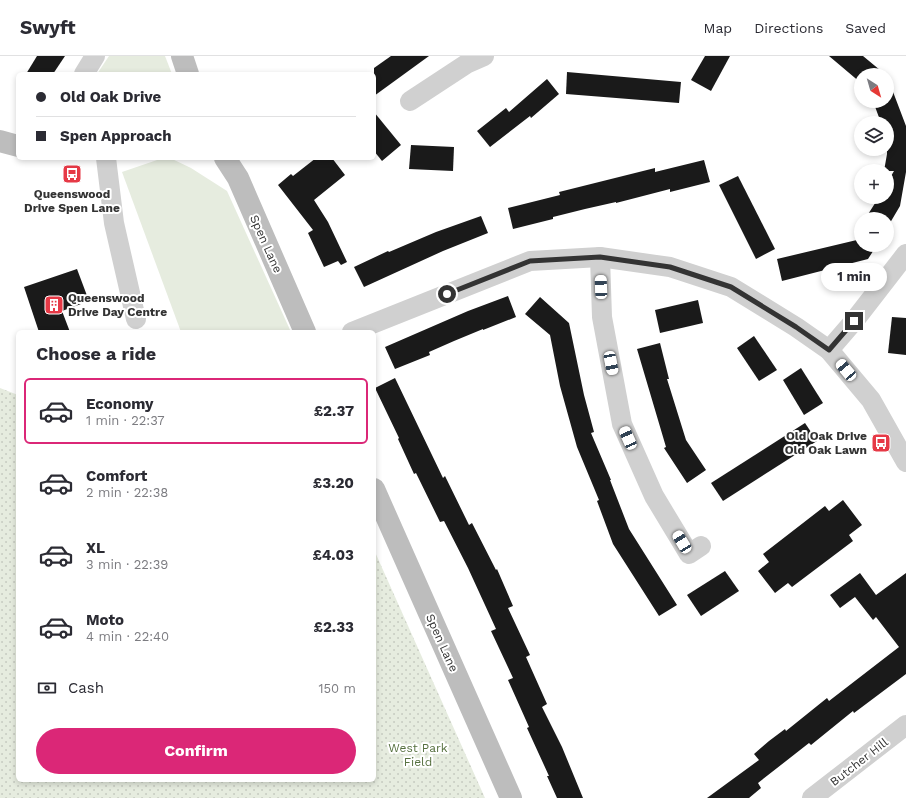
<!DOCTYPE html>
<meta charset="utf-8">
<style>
:root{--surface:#fff;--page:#f2f2f3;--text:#2b2b33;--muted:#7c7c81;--line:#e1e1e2;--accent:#db2777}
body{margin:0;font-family:"Work Sans",sans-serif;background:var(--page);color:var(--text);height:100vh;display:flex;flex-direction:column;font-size:15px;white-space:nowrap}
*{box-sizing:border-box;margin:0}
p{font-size:13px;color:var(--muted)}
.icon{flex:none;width:22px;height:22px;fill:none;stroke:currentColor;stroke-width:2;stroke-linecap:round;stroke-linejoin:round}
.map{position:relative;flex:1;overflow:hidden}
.details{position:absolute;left:16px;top:274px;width:360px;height:452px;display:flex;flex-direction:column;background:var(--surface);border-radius:6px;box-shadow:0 2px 6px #0003}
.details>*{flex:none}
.top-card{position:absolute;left:16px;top:16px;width:360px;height:88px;border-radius:6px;box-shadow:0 2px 6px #0003;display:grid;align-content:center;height:88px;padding:0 20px;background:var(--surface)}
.needle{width:26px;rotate:143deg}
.tools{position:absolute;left:854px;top:12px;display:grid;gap:8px}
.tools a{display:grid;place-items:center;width:40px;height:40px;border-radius:50%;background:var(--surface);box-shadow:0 2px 6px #0003;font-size:20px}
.end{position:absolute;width:18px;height:18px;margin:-9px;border:5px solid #333;background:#fff;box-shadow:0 0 0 2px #fff}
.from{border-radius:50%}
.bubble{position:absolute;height:28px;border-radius:14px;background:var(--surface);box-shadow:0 2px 6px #0003;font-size:13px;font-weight:700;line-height:28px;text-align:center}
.car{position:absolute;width:12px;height:24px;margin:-12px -6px;border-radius:5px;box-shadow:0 0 3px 1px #0007;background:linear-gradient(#fff 24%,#345 0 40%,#fff 0 76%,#345 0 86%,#fff 0)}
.top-card b{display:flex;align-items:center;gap:14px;height:38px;font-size:15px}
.top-card b+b{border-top:1px solid var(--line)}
.top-card i{width:10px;height:10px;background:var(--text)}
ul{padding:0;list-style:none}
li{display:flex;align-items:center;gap:12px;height:66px;margin:0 8px 6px;padding:0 12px;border:2px solid transparent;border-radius:6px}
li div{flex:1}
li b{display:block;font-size:15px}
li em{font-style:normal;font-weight:700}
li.active{border-color:var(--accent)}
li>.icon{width:36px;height:36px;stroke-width:1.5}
h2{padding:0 20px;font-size:18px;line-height:48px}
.pay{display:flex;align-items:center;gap:10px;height:44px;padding:0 20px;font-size:15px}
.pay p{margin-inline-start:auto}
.action{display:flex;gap:8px;margin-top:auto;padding:8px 20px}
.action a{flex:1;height:46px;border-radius:24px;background:var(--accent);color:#fff;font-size:16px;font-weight:700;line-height:46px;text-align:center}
header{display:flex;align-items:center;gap:24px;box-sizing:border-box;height:56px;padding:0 20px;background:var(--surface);border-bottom:1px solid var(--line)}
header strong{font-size:19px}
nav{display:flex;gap:22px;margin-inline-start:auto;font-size:14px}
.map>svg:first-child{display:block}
.green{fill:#e6ecdf}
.park{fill:url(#park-dots)}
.building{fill:#1a1a1a}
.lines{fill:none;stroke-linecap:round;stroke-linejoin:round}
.street{stroke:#d0d0d0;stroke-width:20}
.secondary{stroke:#bdbdbd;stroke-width:22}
.route{stroke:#333;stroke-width:5}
.labels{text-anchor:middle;stroke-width:4;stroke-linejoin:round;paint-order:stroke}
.poi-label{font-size:12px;font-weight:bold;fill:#333;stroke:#fff}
.street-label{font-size:12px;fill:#333;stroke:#fff}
.park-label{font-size:12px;fill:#56703f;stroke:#fff}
</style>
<header>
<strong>Swyft</strong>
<nav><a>Map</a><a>Directions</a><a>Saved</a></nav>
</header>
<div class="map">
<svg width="906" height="742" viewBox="0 0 906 742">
<defs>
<pattern id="park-dots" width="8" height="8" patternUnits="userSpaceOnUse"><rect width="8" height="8" fill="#e6ecdf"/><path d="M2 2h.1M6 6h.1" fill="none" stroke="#c6cbc0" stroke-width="1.8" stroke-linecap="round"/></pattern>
</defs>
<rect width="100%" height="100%" fill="#fff"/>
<g class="green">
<polygon points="109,0 165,0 172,18 97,18"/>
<polygon points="163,102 170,102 191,112 227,135 291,276 181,276 122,116"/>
</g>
<polygon class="park" points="0,332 18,339 18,724 374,724 374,497 375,496 485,742 0,742"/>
<g class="building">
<polygon points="37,0 65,0 53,18 26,18"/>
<polygon points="391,0 429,0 374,40 374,12"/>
<polygon points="705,0 730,0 711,35 691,24"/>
<polygon points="829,0 863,0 886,19 861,19 861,27"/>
<polygon points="567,16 681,26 679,47 566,38"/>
<polygon points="887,20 906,70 906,116 900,150 887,172 887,163 865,163 879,141 887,141 887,127 894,115 884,115 887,98 887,67 881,67 873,45 887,45"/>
<polygon points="547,23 559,38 531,62 530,60 490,91 477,75 506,52 509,56"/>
<polygon points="374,56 401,89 382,105 374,95"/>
<polygon points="411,89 454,91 453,115 409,113"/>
<polygon points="316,102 332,102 345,119 314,144 328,166 347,206 341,209 338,205 324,211 308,177 313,174 278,129 291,118 293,120"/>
<polygon points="704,104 710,126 670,136 670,133 616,147 616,146 585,153 553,161 553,163 513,173 508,152 560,139 559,136 655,112 655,116"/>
<polygon points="738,120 775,193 756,203 719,129"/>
<polygon points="481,160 488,177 443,195 364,231 354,211 388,195 389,196 436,176"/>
<polygon points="861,183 861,189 877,189 868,203 782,225 777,203"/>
<polygon points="77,213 89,245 62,255 70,276 39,276 24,231"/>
<polygon points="508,240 516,261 483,274 483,273 454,285 429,296 430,299 395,313 385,291 468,255"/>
<polygon points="540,241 569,267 584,339 594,376 591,377 611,424 610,424 629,473 677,549 659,560 613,488 597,445 599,444 577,391 560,330 550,279 525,258"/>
<polygon points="698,244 703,267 660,277 655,254"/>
<polygon points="892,261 906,262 906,299 888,297"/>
<polygon points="754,280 777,314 759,325 737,292"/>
<polygon points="660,287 669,323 667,323 686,384 706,414 687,427 664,392 666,391 637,293"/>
<polygon points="801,312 823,347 804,359 783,324"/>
<polygon points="395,322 443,422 445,420 469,469 472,467 496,514 497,513 513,550 508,552 530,599 526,601 547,648 542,651 562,691 583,742 557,742 547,720 549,720 527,672 529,671 508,624 513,622 491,575 496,573 468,512 444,465 440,466 416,417 414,418 398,383 399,382 375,332"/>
<polygon points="805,367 817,385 723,445 711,427"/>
<polygon points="843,444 862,469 849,479 853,485 792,531 788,527 775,537 758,515 769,506 763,498 825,450 829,455"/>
<polygon points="725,515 739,535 701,560 687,539"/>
<polygon points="860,517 876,539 906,517 906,618 854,657 853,655 811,689 809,687 758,727 761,732 749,742 707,742 759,704 754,698 769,685 785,673 786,675 827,642 829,645 899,591 876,561 873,564 855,541 840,552 830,539"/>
</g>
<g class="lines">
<g class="street">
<polyline points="84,18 95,0"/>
<polyline points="410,45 468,7 484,0"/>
<polyline points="106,102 114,167 136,263"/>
<polyline points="600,201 602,261 622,368 654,440 689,498 701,490"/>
<polyline points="352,276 530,205 600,201 670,211 731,231 796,271 829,294 871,344 906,406"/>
<polyline points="829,294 854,265 906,198"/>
<polyline points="812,742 906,669"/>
</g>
<g class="secondary">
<polyline points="182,0 188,18"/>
<polyline points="0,85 18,90"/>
<polyline points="225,102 238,122 305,276"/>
<polyline points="374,433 511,742"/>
</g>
</g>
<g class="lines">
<polyline class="route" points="447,238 530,205 600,201 670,211 731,231 796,271 829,294 854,265"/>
</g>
<defs>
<g id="bus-square" transform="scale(1)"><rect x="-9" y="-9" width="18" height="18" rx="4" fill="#e63946" stroke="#fff"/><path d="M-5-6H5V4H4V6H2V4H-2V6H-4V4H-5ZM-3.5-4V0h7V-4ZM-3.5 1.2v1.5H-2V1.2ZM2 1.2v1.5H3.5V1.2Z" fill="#fff"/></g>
<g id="building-square" transform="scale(1)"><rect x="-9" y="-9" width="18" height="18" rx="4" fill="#e63946" stroke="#fff"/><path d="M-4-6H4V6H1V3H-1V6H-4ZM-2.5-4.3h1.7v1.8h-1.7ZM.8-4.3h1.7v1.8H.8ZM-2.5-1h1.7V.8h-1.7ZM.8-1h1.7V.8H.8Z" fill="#fff"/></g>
</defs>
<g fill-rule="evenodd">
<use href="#bus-square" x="72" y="118"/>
<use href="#building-square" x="54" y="249"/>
<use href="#bus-square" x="881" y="387"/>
</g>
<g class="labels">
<g class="poi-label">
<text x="72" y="142">Queenswood<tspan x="72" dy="14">Drive Spen Lane</tspan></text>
<text x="68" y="246" text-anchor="start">Queenswood<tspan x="68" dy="14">Drive Day Centre</tspan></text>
<text x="867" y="384" text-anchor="end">Old Oak Drive<tspan x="867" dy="14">Old Oak Lawn</tspan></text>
</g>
<g class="street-label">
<text transform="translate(266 188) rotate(66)" y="4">Spen Lane</text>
<text transform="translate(442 587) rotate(66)" y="4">Spen Lane</text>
<text transform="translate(859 706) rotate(-38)" y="4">Butcher Hill</text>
</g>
<g class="park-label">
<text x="418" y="696">West Park<tspan x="418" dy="14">Field</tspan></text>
</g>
</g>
</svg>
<div class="tools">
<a><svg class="needle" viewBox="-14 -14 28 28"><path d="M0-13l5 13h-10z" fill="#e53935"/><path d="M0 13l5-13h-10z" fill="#7c7c81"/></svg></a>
<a><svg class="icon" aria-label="layers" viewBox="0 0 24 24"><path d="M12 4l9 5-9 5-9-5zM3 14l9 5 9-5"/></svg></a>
<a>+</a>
<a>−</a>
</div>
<i class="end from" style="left:447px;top:238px"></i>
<i class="end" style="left:854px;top:265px"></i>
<div class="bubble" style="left:821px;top:207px;width:66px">1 min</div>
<i class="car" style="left:601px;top:231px;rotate:358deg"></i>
<i class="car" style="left:611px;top:307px;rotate:169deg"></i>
<i class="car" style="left:846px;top:314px;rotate:320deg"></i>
<i class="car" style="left:628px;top:382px;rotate:336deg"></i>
<i class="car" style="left:682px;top:486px;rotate:329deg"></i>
<div class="top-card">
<b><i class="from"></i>Old Oak Drive</b>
<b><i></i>Spen Approach</b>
</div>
<section class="details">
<h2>Choose a ride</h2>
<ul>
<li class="active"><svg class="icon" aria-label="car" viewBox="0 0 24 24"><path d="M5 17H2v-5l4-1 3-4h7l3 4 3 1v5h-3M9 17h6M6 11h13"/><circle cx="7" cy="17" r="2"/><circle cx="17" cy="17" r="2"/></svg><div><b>Economy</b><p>1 min · 22:37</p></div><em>£2.37</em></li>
<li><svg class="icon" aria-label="car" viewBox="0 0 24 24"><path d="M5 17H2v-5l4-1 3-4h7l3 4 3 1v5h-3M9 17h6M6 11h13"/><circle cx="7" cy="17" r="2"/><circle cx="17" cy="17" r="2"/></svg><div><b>Comfort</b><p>2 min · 22:38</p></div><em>£3.20</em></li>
<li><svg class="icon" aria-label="car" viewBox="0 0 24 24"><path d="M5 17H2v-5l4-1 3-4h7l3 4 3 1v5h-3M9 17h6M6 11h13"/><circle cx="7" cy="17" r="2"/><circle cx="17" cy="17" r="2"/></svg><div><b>XL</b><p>3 min · 22:39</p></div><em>£4.03</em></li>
<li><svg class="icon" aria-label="car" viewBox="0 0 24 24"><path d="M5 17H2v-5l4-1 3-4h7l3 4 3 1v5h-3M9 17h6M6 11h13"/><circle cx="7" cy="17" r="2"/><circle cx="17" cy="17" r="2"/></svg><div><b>Moto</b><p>4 min · 22:40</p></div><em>£2.33</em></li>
</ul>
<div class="pay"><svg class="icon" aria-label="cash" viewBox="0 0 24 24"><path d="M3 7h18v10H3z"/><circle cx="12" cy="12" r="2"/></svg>Cash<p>150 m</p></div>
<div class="action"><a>Confirm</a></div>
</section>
</div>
